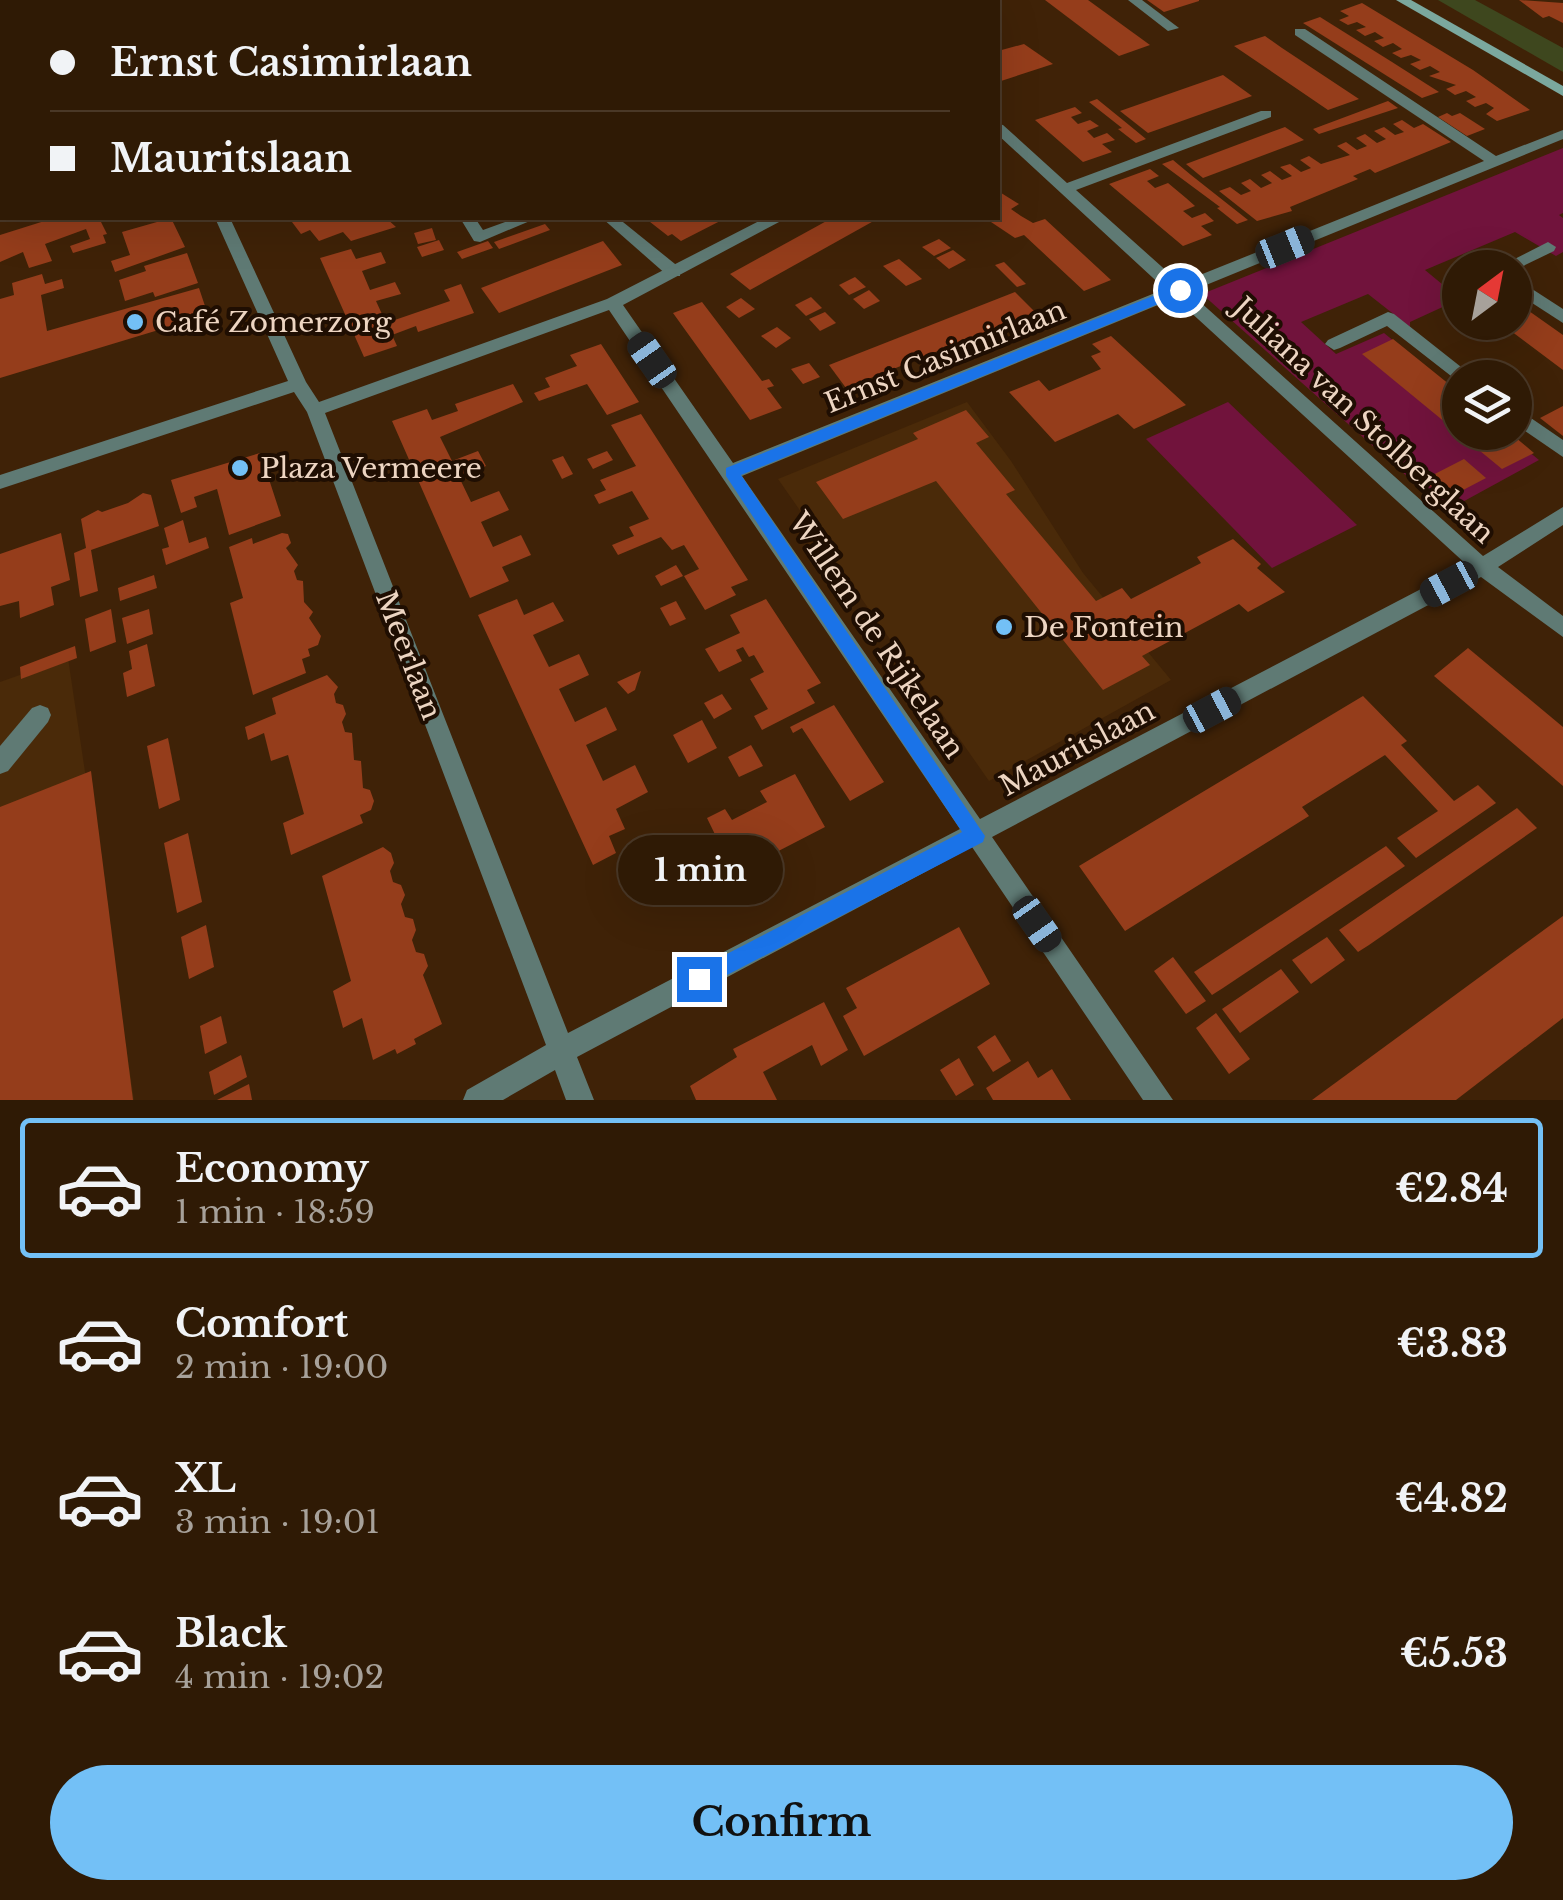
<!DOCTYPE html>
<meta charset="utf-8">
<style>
:root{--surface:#2f1a05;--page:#3b2713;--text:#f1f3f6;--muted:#a7a19a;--line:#4a3827;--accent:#73c0f6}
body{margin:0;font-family:"Libre Baskerville",serif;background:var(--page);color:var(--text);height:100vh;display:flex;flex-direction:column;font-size:38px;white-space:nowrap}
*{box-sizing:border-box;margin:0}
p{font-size:32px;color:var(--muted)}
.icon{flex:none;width:55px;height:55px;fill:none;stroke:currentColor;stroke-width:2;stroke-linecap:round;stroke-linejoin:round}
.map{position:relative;height:1100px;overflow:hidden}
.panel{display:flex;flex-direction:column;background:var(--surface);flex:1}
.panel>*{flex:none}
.guide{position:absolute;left:0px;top:0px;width:1000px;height:220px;box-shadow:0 10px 40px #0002,0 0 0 2px var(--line);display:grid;align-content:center;height:220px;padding:0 50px;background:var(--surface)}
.needle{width:65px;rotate:32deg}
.controls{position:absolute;left:1442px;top:250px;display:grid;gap:20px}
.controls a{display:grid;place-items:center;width:90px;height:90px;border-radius:50%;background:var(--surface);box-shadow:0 10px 40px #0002,0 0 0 2px var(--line);font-size:50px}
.end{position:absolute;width:45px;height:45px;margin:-22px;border:12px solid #1a73e8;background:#fff;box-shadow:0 0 0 5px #fff}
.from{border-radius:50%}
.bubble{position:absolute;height:70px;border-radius:35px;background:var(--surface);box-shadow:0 10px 40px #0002,0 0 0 2px var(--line);font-size:32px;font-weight:700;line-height:70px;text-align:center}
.car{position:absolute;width:30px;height:60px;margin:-30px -15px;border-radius:12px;box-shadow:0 0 8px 2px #0007;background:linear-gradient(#222 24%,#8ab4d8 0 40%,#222 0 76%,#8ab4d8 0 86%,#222 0)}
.guide b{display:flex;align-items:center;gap:35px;height:95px;font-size:38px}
.guide b+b{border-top:2px solid var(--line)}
.guide i{width:25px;height:25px;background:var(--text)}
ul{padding:18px 0 0;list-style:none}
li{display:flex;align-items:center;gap:30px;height:140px;margin:0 20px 15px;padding:0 30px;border:5px solid transparent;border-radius:10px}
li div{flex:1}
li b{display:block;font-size:38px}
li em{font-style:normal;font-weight:700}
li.on{border-color:var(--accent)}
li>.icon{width:90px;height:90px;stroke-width:1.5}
.button{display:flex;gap:20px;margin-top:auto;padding:20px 50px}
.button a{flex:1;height:115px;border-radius:60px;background:var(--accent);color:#111;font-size:40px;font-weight:700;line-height:115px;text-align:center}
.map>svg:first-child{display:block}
.built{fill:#4a2a09}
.green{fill:#71133c}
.water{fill:#3e471e}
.building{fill:#953d1b}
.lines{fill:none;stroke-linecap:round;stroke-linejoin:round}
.service{fill:#5f7a74;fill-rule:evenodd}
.minor{fill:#5f7a74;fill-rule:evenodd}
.secondary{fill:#7ba89e;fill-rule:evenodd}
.route{fill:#1a73e8}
.poi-dot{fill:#73c0f6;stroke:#1f0e02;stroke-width:4}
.labels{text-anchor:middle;stroke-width:8;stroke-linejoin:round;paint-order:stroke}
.poi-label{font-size:28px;fill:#edd5c2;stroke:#1f0e02;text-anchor:start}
.street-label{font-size:28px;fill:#edd5c2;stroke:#1f0e02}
</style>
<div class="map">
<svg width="1563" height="1100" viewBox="0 0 1563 1100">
<rect width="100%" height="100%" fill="#3f2207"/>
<g class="built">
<polygon points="967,402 1011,461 1083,573 1171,680 989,781 778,479"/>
<polygon points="68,658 134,1100 0,1100 0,682"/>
</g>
<g class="green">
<polygon points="1563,148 1563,213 1559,215 1563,218 1563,252 1556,256 1515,232 1425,270 1460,299 1410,322 1410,327 1368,294 1301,322 1336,354 1384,333 1460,395 1460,432 1506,433 1539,460 1446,511 1202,294"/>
<polygon points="1228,402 1357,525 1272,568 1146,439"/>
</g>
<polygon class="water" points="1438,0 1475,0 1563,48 1563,72"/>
<g class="building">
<polygon points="1045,0 1088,0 1150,45 1119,56"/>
<polygon points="1147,0 1199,0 1199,1 1164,12"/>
<polygon points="1519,0 1563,3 1563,23 1549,16 1543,18"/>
<polygon points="1362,3 1473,70 1530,110 1497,121 1486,114 1494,108 1486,103 1475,107 1466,101 1476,97 1466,91 1455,95 1446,89 1456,85 1429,76 1440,72 1430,66 1420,70 1410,64 1421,60 1411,55 1401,58 1392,53 1402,49 1393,43 1383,47 1374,41 1384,38 1375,32 1365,36 1356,30 1366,27 1357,22 1348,25 1339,20 1349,16 1340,11"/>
<polygon points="1320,17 1392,62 1439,92 1422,98 1303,23"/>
<polygon points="1265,36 1282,48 1359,99 1328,110 1234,46"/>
<polygon points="1024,44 1053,64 998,82 998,51"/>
<polygon points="1223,75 1252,96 1148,133 1120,111"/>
<polygon points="1097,99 1129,125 1146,139 1136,143 1118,129 1122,128 1089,102"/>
<polygon points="1388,101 1398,108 1319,134 1313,129"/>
<polygon points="1075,107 1082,113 1071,117 1078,124 1090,120 1099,126 1087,131 1094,138 1107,133 1115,140 1102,144 1112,152 1083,162 1035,120"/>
<polygon points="1447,113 1452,116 1460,113 1485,129 1467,136 1438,117"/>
<polygon points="1402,120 1414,128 1423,124 1451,142 1375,173 1370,169 1353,176 1358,179 1290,207 1292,211 1257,221 1219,191 1230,187 1241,195 1251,191 1241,183 1250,179 1261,188 1272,183 1261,175 1270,171 1282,180 1292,176 1280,167 1290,164 1301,172 1311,168 1300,160 1309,156 1321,164 1350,155 1337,146 1346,142 1357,150 1367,146 1356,138 1365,134 1377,143 1386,139 1374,131 1384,127 1395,135 1404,132 1393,124"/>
<polygon points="1285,127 1304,140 1203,178 1186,164"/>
<polygon points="1173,160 1191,175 1248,220 1237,224 1217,208 1220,207 1162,164"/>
<polygon points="1150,169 1159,176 1147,181 1155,188 1168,183 1186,198 1195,206 1183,211 1192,218 1205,213 1214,221 1201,226 1212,235 1183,246 1109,184"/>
<polygon points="998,191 1019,204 1011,209 1021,216 1033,223 1045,219 1111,280 1084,291 1024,235 1015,238 985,218 998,218"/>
<polygon points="54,218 99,218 107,234 103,235 106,243 73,253 70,246 90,239 86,229 45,244 52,261 29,268 23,252 0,262 0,235"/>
<polygon points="171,218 185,247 115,272 111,261 130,255 122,232"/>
<polygon points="289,218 386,218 396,227 351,241 343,232 319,241 310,230 301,234"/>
<polygon points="645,218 726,218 681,241 672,234 668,236"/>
<polygon points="832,218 879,218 750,290 730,274"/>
<polygon points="545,224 550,230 499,249 494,242"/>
<polygon points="432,228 436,240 418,244 414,233"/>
<polygon points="939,239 951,248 934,256 922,247"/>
<polygon points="439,240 444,250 422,257 417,247"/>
<polygon points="488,241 493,248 462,259 457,252"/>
<polygon points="603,241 622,265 499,313 481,288"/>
<polygon points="351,249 356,259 381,252 386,263 362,271 370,290 395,282 401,294 376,301 386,323 450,301 444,290 461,284 474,313 418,332 416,326 392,335 397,346 364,357 320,258"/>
<polygon points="953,250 966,260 949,269 936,258"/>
<polygon points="187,253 198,283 155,297 153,292 125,301 119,280 146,271 144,266"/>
<polygon points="899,259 913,271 922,279 906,286 883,266"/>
<polygon points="1004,262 1026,284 1017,287 995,265"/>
<polygon points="42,274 45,284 62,279 64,288 41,295 47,331 199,288 208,315 0,378 0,299 14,295 12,283"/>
<polygon points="855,277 866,287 849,295 839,285"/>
<polygon points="869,290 880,301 864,309 853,299"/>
<polygon points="1015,292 1035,312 846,388 829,365"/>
<polygon points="811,297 822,308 806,316 795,305"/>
<polygon points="741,298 755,309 739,318 726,307"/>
<polygon points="1515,301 1563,335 1563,370 1499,322 1515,322"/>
<polygon points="702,302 762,381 769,379 774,386 767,388 782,408 750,420 673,313"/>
<polygon points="825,312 836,323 820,331 809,319"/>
<polygon points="777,327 791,338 776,348 761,336"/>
<polygon points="1111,336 1186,405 1134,429 1118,414 1055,442 1009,392 1039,380 1049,391 1101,369 1091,356 1101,352 1092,344"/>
<polygon points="1393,339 1460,393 1460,432 1509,432 1534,453 1502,469 1362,354"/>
<polygon points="601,344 639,402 607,415 587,384 539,401 534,393 550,387 545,378 577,366 570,355"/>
<polygon points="809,363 820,377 803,384 791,369"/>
<polygon points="513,384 523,402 440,437 452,461 478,451 486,466 459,477 471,502 499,491 509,510 481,522 493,547 521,535 531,555 502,567 509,581 470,598 392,421 427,409 432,420 458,411 455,404"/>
<polygon points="1563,406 1563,436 1540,418"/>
<polygon points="966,410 989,437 976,443 1015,490 1006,494 1096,601 1122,588 1131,599 1201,563 1197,557 1233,539 1261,564 1257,568 1285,592 1248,612 1239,604 1142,656 1150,665 1103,690 936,481 843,519 816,482 918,439 913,433"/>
<polygon points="641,414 748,580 731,587 736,595 705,610 684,576 699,569 684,545 672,550 661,537 618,555 612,545 634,536 629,527 649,519 632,491 599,504 594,495 606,490 600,480 636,466 611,425"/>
<polygon points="607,451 613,460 593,469 587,459"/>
<polygon points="260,453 268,464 265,467 281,516 229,535 217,489 194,497 197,507 181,513 171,480"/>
<polygon points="563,456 573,474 562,479 552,460"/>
<polygon points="1464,459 1486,478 1446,499 1423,480"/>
<polygon points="143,493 151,495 159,526 91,550 98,591 80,597 74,553 86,548 81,519 98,510 102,512 128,503"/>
<polygon points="183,520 189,543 206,537 209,548 166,565 162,549 169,547 164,528"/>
<polygon points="61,533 70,580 51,587 54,605 20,618 19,601 0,606 0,554"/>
<polygon points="282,533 288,534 291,543 286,548 298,565 294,571 297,580 303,581 304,602 313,612 309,618 321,636 318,645 308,649 310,656 302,659 306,673 253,695 230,603 243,598 229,547 252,538 253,544"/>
<polygon points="676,565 683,576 661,586 655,576"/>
<polygon points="154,575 157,588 120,601 118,588"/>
<polygon points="517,599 524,615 553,602 564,621 533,635 549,667 579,654 589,675 559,689 575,722 606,707 617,730 586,745 603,781 635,765 648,792 616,809 625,829 609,836 616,853 593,865 478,615"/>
<polygon points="766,599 821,683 807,690 815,703 762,730 754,716 768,709 750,679 764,672 754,655 749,657 743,647 736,650 742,661 719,672 705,649 740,633 730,615"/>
<polygon points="676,601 686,619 670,626 660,608"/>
<polygon points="111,609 116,642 90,652 85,619"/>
<polygon points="149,609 153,634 127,644 122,618"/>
<polygon points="147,644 155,686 127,697 123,673 132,669 129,651"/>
<polygon points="75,646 77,658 21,679 20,667"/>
<polygon points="1468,648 1563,727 1563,786 1434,676"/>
<polygon points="641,671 635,690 628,694 617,682"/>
<polygon points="327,675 338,687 334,694 336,703 343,705 346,714 342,722 345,732 352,733 354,760 361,761 363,788 370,790 374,801 371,810 360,815 363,823 291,855 283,823 304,814 288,755 271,761 264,733 248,740 245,727 276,714 272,698"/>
<polygon points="722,694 732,709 714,719 704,703"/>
<polygon points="1363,696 1407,741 1401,745 1454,801 1478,785 1496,803 1416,858 1397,838 1438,811 1385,755 1302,807 1309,816 1125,931 1079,866"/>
<polygon points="834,705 884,782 850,801 802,728 793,733 790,727"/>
<polygon points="702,720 717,748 688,763 673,735"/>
<polygon points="168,738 180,800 159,809 147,746"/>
<polygon points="751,745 763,766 739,777 728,757"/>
<polygon points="91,771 133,1100 0,1100 0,807"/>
<polygon points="795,774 825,827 753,864 744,848 726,857 707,818 725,809 732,820 767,802 760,791"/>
<polygon points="1517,808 1537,828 1369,945 1358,952 1339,930"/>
<polygon points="188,833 202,902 177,913 164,843"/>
<polygon points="1386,846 1405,866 1223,988 1212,995 1194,972"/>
<polygon points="383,847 391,853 394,863 390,871 393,882 401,885 405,895 401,904 405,917 413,919 416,930 412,940 416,952 424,954 428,966 423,975 442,1024 414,1039 416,1044 397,1054 395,1049 373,1060 362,1018 343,1028 333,991 351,981 322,876"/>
<polygon points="1563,916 1563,1018 1456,1100 1312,1100"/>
<polygon points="206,925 214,967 189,979 181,937"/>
<polygon points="959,927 990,984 864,1056 843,1016 857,1008 846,988"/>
<polygon points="1327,937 1345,960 1311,984 1292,960"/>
<polygon points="1173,957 1206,1001 1186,1014 1154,971"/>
<polygon points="1281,969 1299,992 1240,1033 1222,1009"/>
<polygon points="824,1002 848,1050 821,1066 812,1045 763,1072 777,1100 696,1100 690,1086 737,1057 733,1049"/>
<polygon points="1216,1013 1250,1059 1229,1074 1196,1028"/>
<polygon points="221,1016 227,1043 205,1054 200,1026"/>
<polygon points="995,1035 1011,1061 993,1072 977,1047"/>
<polygon points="241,1055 247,1077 214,1095 209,1072"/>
<polygon points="959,1058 974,1085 956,1096 940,1070"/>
<polygon points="1028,1061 1038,1078 1052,1069 1071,1100 993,1100 986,1088"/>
<polygon points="249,1084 252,1100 217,1100"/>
</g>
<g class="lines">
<g class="service">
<polygon points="460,218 475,218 483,230 516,218 537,218 480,242 474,241"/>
<polygon points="602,218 618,218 680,268 680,276 668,276"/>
<polygon points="40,705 48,708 51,715 48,722 8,771 0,774 0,746 32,708"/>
</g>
<g class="minor">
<polygon points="0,0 12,0 0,5"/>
<polygon points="79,0 93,0 94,2 80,2"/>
<polygon points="309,0 323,0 324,2 310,2"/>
<polygon points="508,0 522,0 523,2 509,2"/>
<polygon points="826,0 840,0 841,2 827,2"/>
<polygon points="1128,0 1142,0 1179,28 1168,31"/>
<path d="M1295 29H1305L1496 156 1563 130V139L1189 292 1483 556 1563 507V525L1498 567 1563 616V637L1481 577 992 837 1173 1100H1143L972 847 577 1057 594 1100H566L555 1070 503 1100H463L467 1090 546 1045 307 412 294 392 0 489V475L288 381 215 218H230L306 382 319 402 607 299 765 218H783L781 221 623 305 733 463 1165 289 998 135V124L1003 125 1067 183 1261 111H1271V117L1076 190 1180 283 1484 161 1295 35ZM1175 298 1467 565 980 819 742 476ZM609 310 960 829 568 1033 325 413Z"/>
<polygon points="1548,242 1556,247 1554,251 1515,270 1497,268"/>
<polygon points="1515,278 1563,309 1563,323 1515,292"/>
<polygon points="1388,312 1394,314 1475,378 1460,378 1460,383 1387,326 1340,348 1334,350 1325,344 1328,340"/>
<polygon points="1515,407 1563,440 1563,457 1515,424"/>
</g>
<polygon class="secondary" points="1396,0 1411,0 1563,86 1563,96"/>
</g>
<polygon class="route" points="1180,285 1187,290 1185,293 741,475 985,836 983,842 706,986 699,989 692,986 689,979 692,972 962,832 726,476 726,468"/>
<g class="poi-dot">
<circle cx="135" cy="322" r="10"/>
<circle cx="240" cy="468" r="10"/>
<circle cx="1004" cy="627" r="10"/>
</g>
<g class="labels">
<g class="poi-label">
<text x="155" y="332">Café Zomerzorg</text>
<text x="260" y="478">Plaza Vermeere</text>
<text x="1024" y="637">De Fontein</text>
</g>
<g class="street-label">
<text transform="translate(945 356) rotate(-22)" y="10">Ernst Casimirlaan</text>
<text transform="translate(1364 420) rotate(43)" y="10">Juliana van Stolberglaan</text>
<text transform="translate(877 635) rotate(56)" y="10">Willem de Rijkelaan</text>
<text transform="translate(409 655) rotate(69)" y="10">Meerlaan</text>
<text transform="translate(1077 748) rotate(-28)" y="10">Mauritslaan</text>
</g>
</g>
</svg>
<div class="controls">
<a><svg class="needle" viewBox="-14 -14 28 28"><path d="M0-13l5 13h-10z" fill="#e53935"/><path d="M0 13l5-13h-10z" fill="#a7a19a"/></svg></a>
<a><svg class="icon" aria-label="layers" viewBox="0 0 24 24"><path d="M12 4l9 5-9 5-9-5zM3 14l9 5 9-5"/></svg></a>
</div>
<i class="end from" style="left:1180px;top:290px"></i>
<i class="end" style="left:699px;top:979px"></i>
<div class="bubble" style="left:618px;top:835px;width:165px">1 min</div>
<i class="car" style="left:1285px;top:247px;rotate:68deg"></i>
<i class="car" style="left:652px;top:360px;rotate:325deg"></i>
<i class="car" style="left:1449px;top:584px;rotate:242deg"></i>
<i class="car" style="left:1212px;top:710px;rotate:62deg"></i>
<i class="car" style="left:1037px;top:924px;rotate:145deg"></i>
<div class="guide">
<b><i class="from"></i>Ernst Casimirlaan</b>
<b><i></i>Mauritslaan</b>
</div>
</div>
<section class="panel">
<ul>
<li class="on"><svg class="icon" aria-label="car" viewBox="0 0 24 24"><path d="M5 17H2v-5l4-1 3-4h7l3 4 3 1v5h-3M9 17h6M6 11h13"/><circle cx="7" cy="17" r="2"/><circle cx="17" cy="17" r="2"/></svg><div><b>Economy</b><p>1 min · 18:59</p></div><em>€2.84</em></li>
<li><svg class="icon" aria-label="car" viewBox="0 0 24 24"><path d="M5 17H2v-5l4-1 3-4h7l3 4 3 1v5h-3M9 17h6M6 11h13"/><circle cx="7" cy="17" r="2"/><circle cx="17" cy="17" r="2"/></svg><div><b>Comfort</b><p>2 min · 19:00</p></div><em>€3.83</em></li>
<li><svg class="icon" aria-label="car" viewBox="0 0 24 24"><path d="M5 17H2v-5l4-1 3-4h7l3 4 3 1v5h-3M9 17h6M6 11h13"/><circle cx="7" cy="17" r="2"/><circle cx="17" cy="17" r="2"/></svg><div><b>XL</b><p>3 min · 19:01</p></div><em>€4.82</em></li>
<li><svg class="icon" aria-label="car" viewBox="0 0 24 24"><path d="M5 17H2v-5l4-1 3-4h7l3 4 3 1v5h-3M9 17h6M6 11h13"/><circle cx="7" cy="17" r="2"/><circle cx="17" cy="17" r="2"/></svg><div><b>Black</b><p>4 min · 19:02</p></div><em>€5.53</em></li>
</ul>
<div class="button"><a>Confirm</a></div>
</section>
